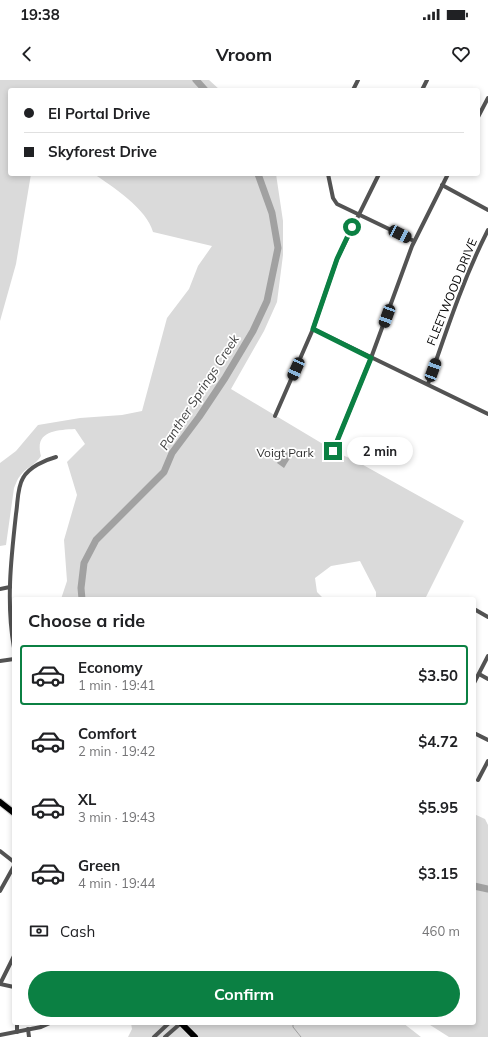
<!DOCTYPE html>
<meta charset="utf-8">
<style>
:root{--surface:#fff;--page:#f6f6f6;--text:#202124;--muted:#757577;--line:#e0e0e0;--accent:#0b8043}
body{margin:0;font-family:Mulish,sans-serif;background:var(--page);color:var(--text);height:100vh;display:flex;flex-direction:column;font-size:15px;white-space:nowrap}
*{box-sizing:border-box;margin:0}
p{font-size:13px;color:var(--muted)}
.icon{flex:none;width:22px;height:22px;fill:none;stroke:currentColor;stroke-width:2;stroke-linecap:round;stroke-linejoin:round}
.map{position:relative;flex:1;overflow:hidden}
.details{position:absolute;left:12px;top:517px;width:464px;height:428px;display:flex;flex-direction:column;background:var(--surface);border-radius:4px;box-shadow:0 2px 6px #0003}
.details>*{flex:none}
.top-card{position:absolute;left:8px;top:8px;width:472px;height:88px;border-radius:4px;box-shadow:0 2px 6px #0003;display:grid;align-content:center;height:88px;padding:0 16px;background:var(--surface)}
.end{position:absolute;width:18px;height:18px;margin:-9px;border:5px solid #0b8043;background:#fff;box-shadow:0 0 0 2px #fff}
.from{border-radius:50%}
.bubble{position:absolute;height:28px;border-radius:14px;background:var(--surface);box-shadow:0 2px 6px #0003;font-size:13px;font-weight:700;line-height:28px;text-align:center}
.car{position:absolute;width:12px;height:24px;margin:-12px -6px;border-radius:5px;box-shadow:0 0 3px 1px #0007;background:linear-gradient(#222 24%,#8ab4d8 0 40%,#222 0 76%,#8ab4d8 0 86%,#222 0)}
.top-card b{display:flex;align-items:center;gap:14px;height:38px;font-size:15px}
.top-card b+b{border-top:1px solid var(--line)}
.top-card i{width:10px;height:10px;background:var(--text)}
ul{padding:0;list-style:none}
li{display:flex;align-items:center;gap:12px;height:60px;margin:0 8px 6px;padding:0 8px;border:2px solid transparent;border-radius:4px}
li div{flex:1}
li b{display:block;font-size:15px}
li em{font-style:normal;font-weight:700}
li.current{border-color:var(--accent)}
li>.icon{width:36px;height:36px;stroke-width:1.5}
h2{padding:0 16px;font-size:18px;line-height:48px}
.pay{display:flex;align-items:center;gap:10px;height:44px;padding:0 16px;font-size:15px}
.pay p{margin-inline-start:auto}
.action{display:flex;gap:8px;margin-top:auto;padding:8px 16px}
.action a{flex:1;height:46px;border-radius:24px;background:var(--accent);color:#fff;font-size:16px;font-weight:700;line-height:46px;text-align:center}
.status{display:flex;justify-content:space-between;align-items:center;height:28px;padding:0 20px;background:var(--surface);direction:ltr}
.status svg{height:11px;fill:currentColor}
header{display:flex;justify-content:space-between;align-items:center;height:52px;padding:0 16px;background:var(--surface);font-size:18px;font-weight:700}
.map>svg:first-child{display:block}
.green{fill:#dadada}
.water{fill:#a1a1a1}
.lines{fill:none;stroke-linecap:round;stroke-linejoin:round}
.stream{stroke:#a1a1a1;stroke-width:1}
.river{stroke:#a1a1a1;stroke-width:7}
.primary-casing{stroke:#dbdbdb;stroke-width:8}
.street{stroke:#535353;stroke-width:4}
.primary{stroke:#000;stroke-width:6}
.route{stroke:#0b8043;stroke-width:5}
.labels{text-anchor:middle;stroke-width:3.5;stroke-linejoin:round;paint-order:stroke}
.street-label{font-size:12px;fill:#000;stroke:#fff}
.park-label{font-size:12px;fill:#313131;stroke:#fff}
.water-label{font-size:13px;font-style:italic;fill:#424242;stroke:#fff}
</style>
<div class="status"><b>19:38</b><svg viewBox="0 0 49 12"><path d="M0 12V9h3v3zM5 12V6h3v6zM10 12V3h3v9zM15 12V0h3v12zM26 1h20v11H26zM47 4h2v5h-2z"/></svg></div>
<header><svg class="icon" aria-label="back" viewBox="0 0 24 24"><path d="M15 5l-7 7 7 7"/></svg>Vroom<svg class="icon" aria-label="heart" viewBox="0 0 24 24"><path d="M12 20l-8-8c-3-5 5-10 8-4 3-6 11-1 8 4z"/></svg></header>
<div class="map">
<svg width="488" height="957" viewBox="0 0 488 957">
<rect width="100%" height="100%" fill="#fff"/>
<g class="green">
<polygon points="0,0 209,0 220,10 10,10 10,94 31,94 16,184 0,241"/>
<path d="M94 94H276L283 141V175L277 222 264 251 231 309 338 373 356 381 464 441 425 519H376V512L360 481 331 486 315 498 317 512 324 519H61L67 501 64 460 77 415 67 382 85 364 75 349C56 350 34 351 41 376 36 385 25 388 20 396 17 399 16 404 14 408L6 465 0 466V383L16 371 38 345 80 338 122 335 142 331 167 238 189 209 198 186 212 166 153 152C147 129 113 107 94 94Z"/>
<polygon points="474,734 485,739 488,745 488,957 449,957 427,943 474,943"/>
<polygon points="131,943 403,943 421,957 128,957 132,949"/>
</g>
<polygon class="water" points="286,371 292,375 284,388 277,383"/>
<g class="lines">
<polyline class="stream" points="293,943 293,947 301,957"/>
<g class="river">
<polyline points="196,0 205,10"/>
<polyline points="82,519 81,508 84,483 96,460 164,392 172,373 199,337 225,298 253,251 267,221 278,168 272,133 258,94"/>
<polyline points="474,806 488,809"/>
</g>
<g class="primary-casing">
<g id="primary">
<polyline points="0,722 14,733"/>
<polyline points="181,943 195,957"/>
</g>
</g>
<g class="street">
<polyline points="353,10 358,0"/>
<polyline points="422,10 427,0"/>
<polyline points="478,37 488,18"/>
<polyline points="328,94 333,118 337,124 414,161"/>
<polyline points="442,105 488,130"/>
<polyline points="313,249 488,334"/>
<path d="M428 304C446 252 463 199 488 150"/>
<polyline points="275,336 313,249 337,179 379,94"/>
<polyline points="333,371 371,278 412,166 448,94"/>
<polyline points="0,509 10,507"/>
<polyline points="474,529 488,537"/>
<path d="M14 568C6 523 11 479 16 434 18 422 17 408 23 398 29 387 45 380 56 377"/>
<polyline points="0,581 14,579"/>
<polyline points="479,594 488,599"/>
<polyline points="474,603 488,576"/>
<polyline points="474,653 488,660"/>
<polyline points="478,700 488,681"/>
<polyline points="0,771 14,782"/>
<polyline points="0,811 14,786"/>
<polyline points="0,904 14,876"/>
<polyline points="0,904 14,907"/>
<polyline points="17,943 17,952"/>
<polyline points="28,949 29,957"/>
<polyline points="0,955 41,947 50,943"/>
<polyline points="154,957 169,943"/>
<polyline points="165,957 181,943"/>
</g>
<use href="#primary" class="primary"/>
</g>
<g class="lines">
<polyline class="route" points="333,371 371,278 313,249 337,179 352,147"/>
</g>
<g class="labels">
<g class="street-label">
<text transform="translate(452 212) rotate(-68)" y="4">FLEETWOOD DRIVE</text>
</g>
<g class="park-label">
<text x="285" y="377">Voigt Park</text>
</g>
<g class="water-label">
<text transform="translate(199 312) rotate(-57)" y="5">Panther Springs Creek</text>
</g>
</g>
</svg>
<i class="end from" style="left:352px;top:147px"></i>
<i class="end" style="left:333px;top:371px"></i>
<div class="bubble" style="left:347px;top:357px;width:66px">2 min</div>
<i class="car" style="left:400px;top:154px;rotate:116deg"></i>
<i class="car" style="left:387px;top:236px;rotate:200deg"></i>
<i class="car" style="left:296px;top:289px;rotate:204deg"></i>
<i class="car" style="left:433px;top:290px;rotate:20deg"></i>
<div class="top-card">
<b><i class="from"></i>El Portal Drive</b>
<b><i></i>Skyforest Drive</b>
</div>
<section class="details">
<h2>Choose a ride</h2>
<ul>
<li class="current"><svg class="icon" aria-label="car" viewBox="0 0 24 24"><path d="M5 17H2v-5l4-1 3-4h7l3 4 3 1v5h-3M9 17h6M6 11h13"/><circle cx="7" cy="17" r="2"/><circle cx="17" cy="17" r="2"/></svg><div><b>Economy</b><p>1 min · 19:41</p></div><em>$3.50</em></li>
<li><svg class="icon" aria-label="car" viewBox="0 0 24 24"><path d="M5 17H2v-5l4-1 3-4h7l3 4 3 1v5h-3M9 17h6M6 11h13"/><circle cx="7" cy="17" r="2"/><circle cx="17" cy="17" r="2"/></svg><div><b>Comfort</b><p>2 min · 19:42</p></div><em>$4.72</em></li>
<li><svg class="icon" aria-label="car" viewBox="0 0 24 24"><path d="M5 17H2v-5l4-1 3-4h7l3 4 3 1v5h-3M9 17h6M6 11h13"/><circle cx="7" cy="17" r="2"/><circle cx="17" cy="17" r="2"/></svg><div><b>XL</b><p>3 min · 19:43</p></div><em>$5.95</em></li>
<li><svg class="icon" aria-label="car" viewBox="0 0 24 24"><path d="M5 17H2v-5l4-1 3-4h7l3 4 3 1v5h-3M9 17h6M6 11h13"/><circle cx="7" cy="17" r="2"/><circle cx="17" cy="17" r="2"/></svg><div><b>Green</b><p>4 min · 19:44</p></div><em>$3.15</em></li>
</ul>
<div class="pay"><svg class="icon" aria-label="cash" viewBox="0 0 24 24"><path d="M3 7h18v10H3z"/><circle cx="12" cy="12" r="2"/></svg>Cash<p>460 m</p></div>
<div class="action"><a>Confirm</a></div>
</section>
</div>
